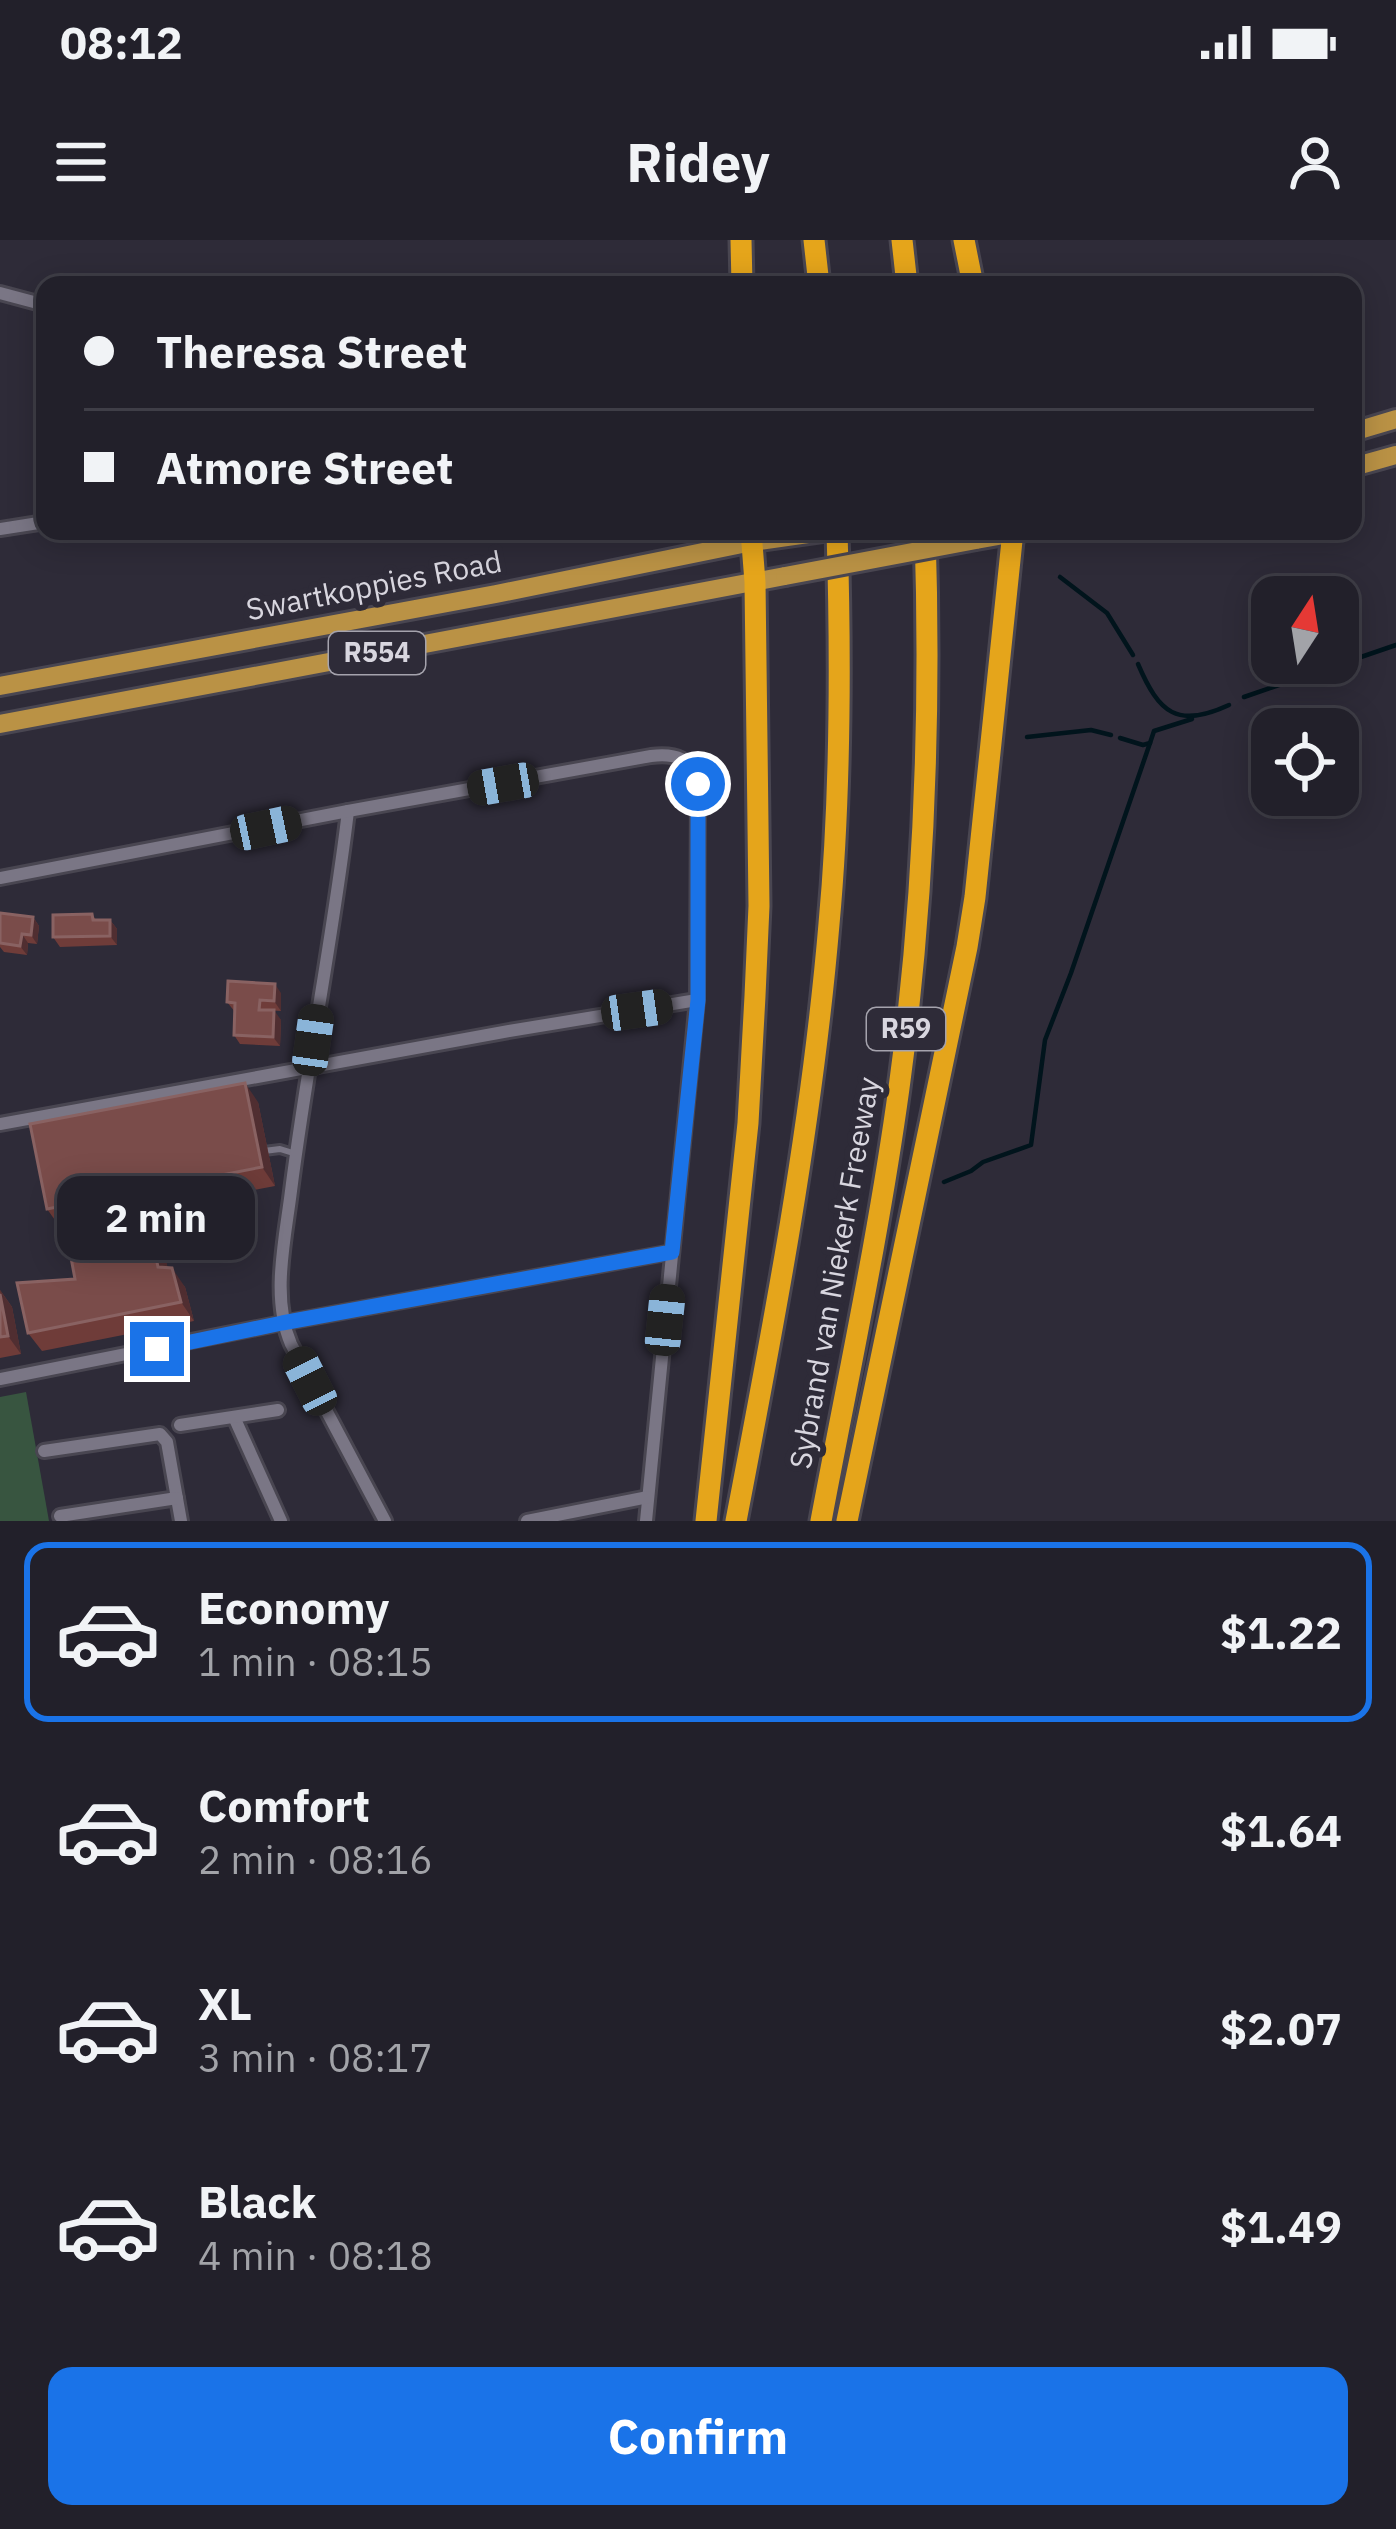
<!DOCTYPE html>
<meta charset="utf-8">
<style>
:root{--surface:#22202a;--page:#2e2d36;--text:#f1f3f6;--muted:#a2a3a8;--line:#3f3e47;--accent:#1a73e8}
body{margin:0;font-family:"IBM Plex Sans",sans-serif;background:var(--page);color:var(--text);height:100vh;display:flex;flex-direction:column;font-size:45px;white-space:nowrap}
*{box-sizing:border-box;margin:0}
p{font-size:39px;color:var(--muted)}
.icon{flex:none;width:66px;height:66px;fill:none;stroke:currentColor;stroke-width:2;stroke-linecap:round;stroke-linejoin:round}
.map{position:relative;height:1281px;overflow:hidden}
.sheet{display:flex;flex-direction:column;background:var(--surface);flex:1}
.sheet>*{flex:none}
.banner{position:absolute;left:36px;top:36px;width:1326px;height:264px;border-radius:24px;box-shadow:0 6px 30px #0003,0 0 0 3px var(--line);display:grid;align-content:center;height:264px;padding:0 48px;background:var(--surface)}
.needle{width:78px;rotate:12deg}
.tools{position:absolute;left:1251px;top:336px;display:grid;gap:24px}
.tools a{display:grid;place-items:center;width:108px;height:108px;border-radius:24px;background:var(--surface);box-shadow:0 6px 30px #0003,0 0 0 3px var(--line);font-size:60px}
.end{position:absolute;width:54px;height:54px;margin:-27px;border:15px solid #1a73e8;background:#fff;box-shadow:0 0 0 6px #fff}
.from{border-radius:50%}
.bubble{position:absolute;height:84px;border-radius:24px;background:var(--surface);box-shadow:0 6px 30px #0003,0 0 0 3px var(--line);font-size:39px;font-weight:800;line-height:84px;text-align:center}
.car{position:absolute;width:36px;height:72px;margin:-36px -18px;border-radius:15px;box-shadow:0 0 9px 3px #0007;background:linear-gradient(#222 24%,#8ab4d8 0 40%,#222 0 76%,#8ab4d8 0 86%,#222 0)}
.banner b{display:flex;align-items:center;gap:42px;height:114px;font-size:45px}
.banner b+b{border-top:3px solid var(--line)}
.banner i{width:30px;height:30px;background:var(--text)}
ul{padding:21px 0 0;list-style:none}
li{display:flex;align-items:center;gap:36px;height:180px;margin:0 24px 18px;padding:0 24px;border:6px solid transparent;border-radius:24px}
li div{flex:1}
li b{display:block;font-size:45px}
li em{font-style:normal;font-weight:800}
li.on{border-color:var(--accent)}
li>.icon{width:108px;height:108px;stroke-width:1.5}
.cta{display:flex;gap:24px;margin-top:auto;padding:24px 48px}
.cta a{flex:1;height:138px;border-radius:24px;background:var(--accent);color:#fff;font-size:48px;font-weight:800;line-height:138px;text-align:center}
.status{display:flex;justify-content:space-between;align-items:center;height:84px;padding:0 60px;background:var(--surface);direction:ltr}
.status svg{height:33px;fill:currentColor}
header{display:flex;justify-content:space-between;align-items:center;height:156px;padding:0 48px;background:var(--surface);font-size:54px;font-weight:800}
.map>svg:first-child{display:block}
.green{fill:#385540}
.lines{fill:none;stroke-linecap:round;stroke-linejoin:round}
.stream{stroke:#01141c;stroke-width:4.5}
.service-casing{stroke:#494651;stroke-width:12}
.minor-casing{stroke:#494651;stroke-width:18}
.primary-casing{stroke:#494651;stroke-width:24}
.motorway-casing{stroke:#494651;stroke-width:27}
.service{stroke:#7a7685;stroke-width:6}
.minor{stroke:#7a7685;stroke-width:12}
.primary{stroke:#ba9245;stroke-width:18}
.motorway{stroke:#e5a51b;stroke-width:21}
.primary-bridge-casing{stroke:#494651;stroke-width:24;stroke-linecap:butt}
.primary-bridge{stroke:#ba9245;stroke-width:18}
.wall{fill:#6f3c39}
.shaded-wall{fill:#502e31}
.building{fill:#7a4c4a;stroke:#896262;stroke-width:3}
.route{stroke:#1a73e8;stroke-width:15}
.labels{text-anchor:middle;stroke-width:12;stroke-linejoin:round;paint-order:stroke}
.shield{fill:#2e2b38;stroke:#a5a3ad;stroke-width:3}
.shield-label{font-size:27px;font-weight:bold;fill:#d8d6df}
.street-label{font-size:30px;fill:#d8d6df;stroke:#2e2b38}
</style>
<div class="status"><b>08:12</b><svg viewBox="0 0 49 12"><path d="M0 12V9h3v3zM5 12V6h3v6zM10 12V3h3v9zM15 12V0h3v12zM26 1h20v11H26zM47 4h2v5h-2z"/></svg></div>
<header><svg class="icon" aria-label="menu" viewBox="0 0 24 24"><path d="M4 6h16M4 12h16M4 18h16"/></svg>Ridey<svg class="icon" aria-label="person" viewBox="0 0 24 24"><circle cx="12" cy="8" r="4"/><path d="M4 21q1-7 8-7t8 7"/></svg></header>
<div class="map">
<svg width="1396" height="1281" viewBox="0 0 1396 1281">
<rect width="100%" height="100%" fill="#2e2b38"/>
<polygon class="green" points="26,1152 49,1281 0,1281 0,1157"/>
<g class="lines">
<g class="stream">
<polyline points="1060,337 1107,373 1133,415"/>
<path d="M1138 424C1159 473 1177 489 1229 465"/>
<polyline points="1244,457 1396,405"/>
<polyline points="1027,497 1091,490 1111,495"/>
<polyline points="1120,498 1143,505 1150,503 1154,491 1192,479"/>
<polyline points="944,942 971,931 983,922 1031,905 1045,800 1071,733 1150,503"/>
</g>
<g class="service-casing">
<polyline id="service" points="264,911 280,909 293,913"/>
</g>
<g class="minor-casing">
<g id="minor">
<polyline points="0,53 45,65"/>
<polyline points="0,289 45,282"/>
<path d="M348 571C333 698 307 824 291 951 285 1000 271 1058 291 1104L385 1281"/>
<path d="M0 638 348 571 651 516C676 513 691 518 698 544L697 760 646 1281"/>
<polyline points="0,884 509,791 697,760"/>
<polyline points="0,1139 282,1083 672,1012"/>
<polyline points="234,1177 281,1281"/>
<polyline points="180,1185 278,1170"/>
<polyline points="44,1211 160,1194 167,1202 181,1281"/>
<polyline points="60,1276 177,1258"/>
<polyline points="527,1281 648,1257"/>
</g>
</g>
<g class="primary-casing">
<g id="primary">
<polyline points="1353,192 1396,179"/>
<polyline points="1353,227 1396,215"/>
<polyline points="976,300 1026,291"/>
<polyline points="0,446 496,354 752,302 829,291"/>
<polyline points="0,484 785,336"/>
</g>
</g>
<g class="motorway-casing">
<g id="motorway">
<polyline points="741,0 742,45"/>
<polyline points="814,0 819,45"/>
<polyline points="902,0 907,45"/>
<polyline points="964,0 973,45"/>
<polyline points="706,1281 748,883 755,756 759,666 755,342 751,291"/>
<path d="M736 1281C774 1083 812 885 829 684 841 553 841 422 837 291"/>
<path d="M821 1281C848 1137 879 994 899 848 924 664 931 477 925 291"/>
<polyline points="847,1281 967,707 975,657 1013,291"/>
</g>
</g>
<use href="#service" class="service"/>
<use href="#minor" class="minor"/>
<use href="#primary" class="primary"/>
<use href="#motorway" class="motorway"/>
<g class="primary-bridge-casing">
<polyline id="primary-bridge" points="785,336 976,300"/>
</g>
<use href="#primary-bridge" class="primary-bridge"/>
</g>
<g class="wall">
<polygon points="0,673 33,677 39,686 37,704 28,703 27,715 4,712 0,707"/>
<polygon points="92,674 96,680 110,680 117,689 117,705 60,707 53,697"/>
<polygon points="281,753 281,771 266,770 281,780 280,806 240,804 234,795 235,772 227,762"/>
<polygon points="258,862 275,946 60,987 47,969"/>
<polygon points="162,997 167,1028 185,1047 194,1081 42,1111 28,1093 75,1039"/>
<polygon points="0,1050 12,1067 21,1114 0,1118"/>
</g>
<g class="shaded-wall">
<polygon points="33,677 39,686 37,704 31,695"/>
<polygon points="110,680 117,689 117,705 110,696"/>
<polygon points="22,694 28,703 27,715 20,706"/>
<polygon points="275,744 281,753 281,771 274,761"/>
<polygon points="274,770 281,780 280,806 273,797"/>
<polygon points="245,843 258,862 275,946 262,927"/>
<polygon points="148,978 162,997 171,1046 158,1027"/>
<polygon points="172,1028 185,1047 194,1081 181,1062"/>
<polygon points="0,1050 12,1067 21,1114 8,1096"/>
</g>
<g class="building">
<polygon points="0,673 33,677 31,695 22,694 20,706 0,703"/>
<polygon points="92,674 93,680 110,680 110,696 53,697 53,675"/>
<polygon points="228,741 275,744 274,761 260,760 259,770 274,770 273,797 234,795 235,763 227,762"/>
<polygon points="245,843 262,927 47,969 30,884"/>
<polygon points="148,978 158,1027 172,1028 181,1062 28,1093 17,1043 75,1039 66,991"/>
<polygon points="0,1054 8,1096 0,1097"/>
</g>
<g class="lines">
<polyline class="route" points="157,1109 282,1083 672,1012 698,760 698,544"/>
</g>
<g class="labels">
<g class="shield">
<rect x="329" y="392" width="96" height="42" rx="9"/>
<rect x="867" y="768" width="78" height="42" rx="9"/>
</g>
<g class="shield-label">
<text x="377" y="422">R554</text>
<text x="906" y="798">R59</text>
</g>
<g class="street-label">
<text transform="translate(374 346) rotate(-11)" y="10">Swartkoppies Road</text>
<text transform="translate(835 1033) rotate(-80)" y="10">Sybrand van Niekerk Freeway</text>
</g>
</g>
</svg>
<div class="tools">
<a><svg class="needle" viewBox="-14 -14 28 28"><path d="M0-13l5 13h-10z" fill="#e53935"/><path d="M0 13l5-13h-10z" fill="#a2a3a8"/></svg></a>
<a><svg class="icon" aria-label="locate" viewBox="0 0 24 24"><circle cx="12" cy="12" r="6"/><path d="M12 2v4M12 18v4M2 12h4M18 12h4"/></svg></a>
</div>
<i class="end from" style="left:698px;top:544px"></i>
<i class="end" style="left:157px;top:1109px"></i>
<div class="bubble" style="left:57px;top:936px;width:198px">2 min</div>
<i class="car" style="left:503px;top:544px;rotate:260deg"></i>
<i class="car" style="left:266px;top:588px;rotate:78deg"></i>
<i class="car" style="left:637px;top:770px;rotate:82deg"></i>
<i class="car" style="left:313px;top:800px;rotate:8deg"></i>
<i class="car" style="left:665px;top:1080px;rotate:6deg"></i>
<i class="car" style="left:310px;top:1141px;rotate:333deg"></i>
<div class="banner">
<b><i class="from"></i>Theresa Street</b>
<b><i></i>Atmore Street</b>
</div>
</div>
<section class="sheet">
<ul>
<li class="on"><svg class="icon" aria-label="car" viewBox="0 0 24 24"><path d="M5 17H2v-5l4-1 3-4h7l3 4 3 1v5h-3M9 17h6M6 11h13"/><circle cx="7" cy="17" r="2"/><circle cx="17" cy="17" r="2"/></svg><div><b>Economy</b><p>1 min · 08:15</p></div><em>$1.22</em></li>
<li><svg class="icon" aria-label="car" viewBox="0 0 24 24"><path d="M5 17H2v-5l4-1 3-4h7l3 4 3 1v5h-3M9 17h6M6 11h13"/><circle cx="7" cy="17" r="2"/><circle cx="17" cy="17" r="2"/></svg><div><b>Comfort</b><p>2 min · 08:16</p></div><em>$1.64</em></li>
<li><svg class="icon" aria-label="car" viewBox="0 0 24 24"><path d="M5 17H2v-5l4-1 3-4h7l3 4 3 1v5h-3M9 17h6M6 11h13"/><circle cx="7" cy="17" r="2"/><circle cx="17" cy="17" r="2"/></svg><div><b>XL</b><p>3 min · 08:17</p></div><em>$2.07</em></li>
<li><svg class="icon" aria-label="car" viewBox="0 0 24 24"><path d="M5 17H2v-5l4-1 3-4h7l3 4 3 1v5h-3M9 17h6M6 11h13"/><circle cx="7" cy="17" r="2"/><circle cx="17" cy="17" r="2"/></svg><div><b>Black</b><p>4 min · 08:18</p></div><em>$1.49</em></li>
</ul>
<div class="cta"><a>Confirm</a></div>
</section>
